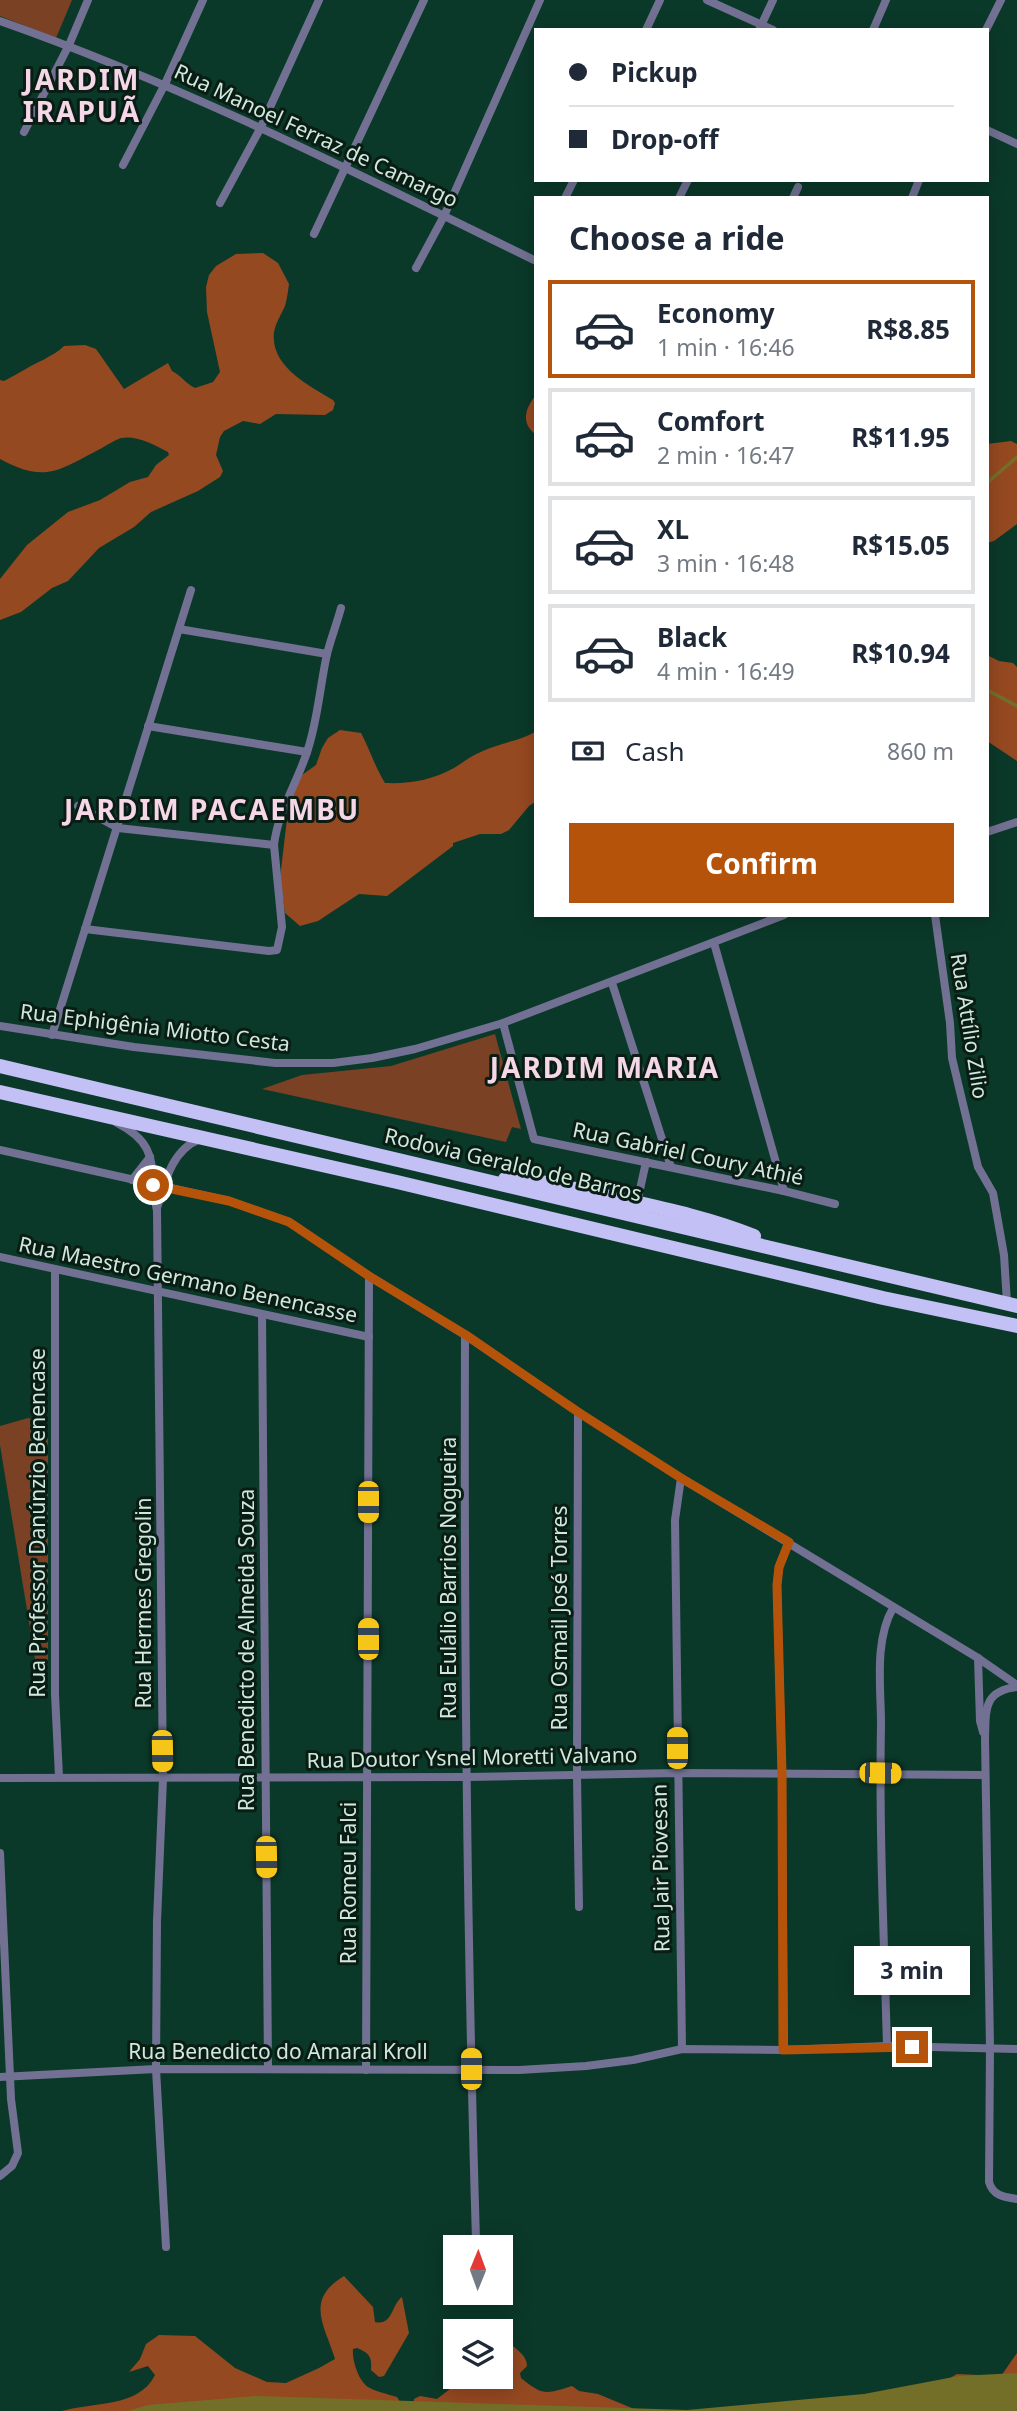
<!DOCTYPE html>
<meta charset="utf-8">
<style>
:root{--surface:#fff;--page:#f6f6f7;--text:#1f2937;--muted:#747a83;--line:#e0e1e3;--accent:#b45309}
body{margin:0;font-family:"Noto Sans",sans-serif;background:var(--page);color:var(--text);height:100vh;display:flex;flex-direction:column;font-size:26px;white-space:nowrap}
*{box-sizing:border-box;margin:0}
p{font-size:23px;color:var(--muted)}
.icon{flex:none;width:38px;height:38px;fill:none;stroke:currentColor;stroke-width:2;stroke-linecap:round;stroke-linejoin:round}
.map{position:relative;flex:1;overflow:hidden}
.side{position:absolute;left:534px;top:196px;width:455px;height:721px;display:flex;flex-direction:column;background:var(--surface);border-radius:0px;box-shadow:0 4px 18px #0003}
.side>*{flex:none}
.hud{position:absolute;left:534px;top:28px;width:455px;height:154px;border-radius:0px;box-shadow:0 4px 18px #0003;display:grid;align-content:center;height:154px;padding:0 35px;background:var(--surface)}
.needle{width:46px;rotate:1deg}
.controls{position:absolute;left:443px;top:2235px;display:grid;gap:14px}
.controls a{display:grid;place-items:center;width:70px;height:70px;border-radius:0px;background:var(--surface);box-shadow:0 4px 18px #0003;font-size:35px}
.end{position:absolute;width:32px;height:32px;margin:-16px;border:9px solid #b45309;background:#fff;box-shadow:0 0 0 4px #fff}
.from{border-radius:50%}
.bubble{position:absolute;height:49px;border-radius:0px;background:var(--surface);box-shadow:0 4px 18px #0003;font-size:23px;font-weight:700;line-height:49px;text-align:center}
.car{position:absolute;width:21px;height:42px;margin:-21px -10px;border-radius:9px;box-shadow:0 0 5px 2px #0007;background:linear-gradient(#f5c518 24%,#345 0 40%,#f5c518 0 76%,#345 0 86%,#f5c518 0)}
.hud b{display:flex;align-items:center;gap:24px;height:66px;font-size:26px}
.hud b+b{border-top:2px solid var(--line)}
.hud i{width:18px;height:18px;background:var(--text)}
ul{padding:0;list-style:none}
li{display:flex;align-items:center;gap:21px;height:98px;margin:0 14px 10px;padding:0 21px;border:4px solid var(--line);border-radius:0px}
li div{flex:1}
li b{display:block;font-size:26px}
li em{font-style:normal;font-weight:700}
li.on{border-color:var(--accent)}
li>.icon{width:63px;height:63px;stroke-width:1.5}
h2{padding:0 35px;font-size:32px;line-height:84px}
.pay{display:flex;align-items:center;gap:18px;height:77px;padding:0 35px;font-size:26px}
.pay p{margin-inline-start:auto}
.primary-button{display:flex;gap:14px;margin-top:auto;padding:14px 35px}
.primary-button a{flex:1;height:80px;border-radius:0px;background:var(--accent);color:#fff;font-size:28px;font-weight:700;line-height:80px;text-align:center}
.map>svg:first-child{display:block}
.green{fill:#7a4125}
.forest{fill:#954921}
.water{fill:#746f28}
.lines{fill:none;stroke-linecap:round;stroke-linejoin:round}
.stream{stroke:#746f28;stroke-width:3.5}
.minor{stroke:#727193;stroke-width:8}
.trunk{stroke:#c2c0f4;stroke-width:14}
.route{stroke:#b45309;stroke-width:9}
.labels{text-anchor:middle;stroke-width:6;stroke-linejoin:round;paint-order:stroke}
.street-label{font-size:21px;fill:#d1e8dd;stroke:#0a1d15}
.district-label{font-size:28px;font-weight:bold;letter-spacing:2px;fill:#f6d7e7;stroke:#0a1d15}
</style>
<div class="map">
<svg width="1017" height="2411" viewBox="0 0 1017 2411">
<rect width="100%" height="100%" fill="#0b3929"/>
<g class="green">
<polygon points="0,0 72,0 56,38 0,16"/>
<polygon points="495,1034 521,1129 512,1127 506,1142 262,1089 302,1075 391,1066"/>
<polygon points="28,1418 38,1420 48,1439 48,1665 37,1671 0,1445 0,1426"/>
</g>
<g class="forest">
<path d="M263 253 278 263 289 284C288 291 287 299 285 306 281 315 276 322 274 332 270 366 308 385 333 400L335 403 333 410 325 415 276 414 260 424 243 421 224 431 220 437 216 455 223 471 220 477 198 491 151 512 134 527 99 548 68 581 52 588 21 612 0 620V579L27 545 68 512 100 500 130 482 148 477 156 465 169 455 168 452C155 445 137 435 121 438 115 440 107 445 102 448 59 470 46 484 0 459V380L4 381C18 374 31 365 45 359 53 354 57 353 64 346L85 345 96 349 124 389 168 363 172 371C182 376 186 384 195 388L213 382 220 372 207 312 206 287 209 275 216 266 236 254Z"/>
<path d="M535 396V434C521 423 525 409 535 396Z"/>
<polygon points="1011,441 1017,444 1017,524 994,541 987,543 987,444"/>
<polygon points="987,655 999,661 1013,663 1017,667 1017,761 987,741"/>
<path d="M340 730 361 733C370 750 375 767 385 783 410 784 432 780 454 768 464 762 472 755 483 751 500 743 519 741 535 732V802L529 806 509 830 501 834H480L453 843V846L387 896 359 894 318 921 300 926 285 913 280 878 287 819C296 811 294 807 291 797L302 775 316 765 322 748 328 738Z"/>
<path d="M344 2276 373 2307 375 2322C393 2326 391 2305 402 2297L409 2333 384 2376 379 2377 371 2370C372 2356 369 2353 357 2348L353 2349C352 2360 358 2380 368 2387 376 2392 388 2394 397 2397L406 2411H62C92 2402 139 2408 155 2375L148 2366 129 2372 140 2359 146 2344 159 2335 195 2336 235 2368 267 2382 286 2383 319 2368 335 2359C325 2326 304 2300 344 2276Z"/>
<path d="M513 2346C519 2351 527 2357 527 2366L520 2373 521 2378C543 2396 546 2394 572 2386L579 2391 598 2394 639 2411H412L414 2399 420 2396 437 2399 450 2389 457 2377 500 2376 501 2350Z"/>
<polygon points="1017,2353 1017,2398 950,2378 957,2374 1001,2376"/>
</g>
<polygon class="water" points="1017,2373 1017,2411 128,2411 148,2405 256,2396 687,2410 864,2394 959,2376"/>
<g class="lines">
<g class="stream">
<polyline points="987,483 1017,457"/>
<polyline points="987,690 1017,706"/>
</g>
<g class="minor">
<polyline points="707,0 773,30"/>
<path d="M0 21C185 86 360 175 536 261"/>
<polyline points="646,30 660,0"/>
<polyline points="759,30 773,0"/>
<polyline points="873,30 886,0"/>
<polyline points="986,30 1001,0"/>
<polyline points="987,130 1017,144"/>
<polyline points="24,132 69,45 88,0"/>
<polyline points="123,165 165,84 203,0"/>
<polyline points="565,198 574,180"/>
<polyline points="679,198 688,180"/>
<polyline points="793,198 798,187"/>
<polyline points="912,198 919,180"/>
<polyline points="220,203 260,129 319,0"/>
<polyline points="314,234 424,0"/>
<polyline points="416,268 444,216 540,0"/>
<polyline points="179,629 327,654"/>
<polyline points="148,726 307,752"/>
<polyline points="78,806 118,828 274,845"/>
<polyline points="987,832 1017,822"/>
<polyline points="935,915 950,1023 952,1058 978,1167 993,1193 1004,1255 1007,1303"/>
<path d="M85 929 269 951 277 950 282 927 274 845C278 810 298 782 308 749 318 718 320 686 327 654 331 638 337 623 341 608"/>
<polyline points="714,943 784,1191"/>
<polyline points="612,983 671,1167"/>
<polyline points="503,1023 534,1139 784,1191 835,1204"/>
<polyline points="0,1026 134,1047 275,1063 333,1063 372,1058 415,1049 503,1023 784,915"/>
<polyline points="52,1035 191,590"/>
<path d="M117 1123C162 1146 148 1168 157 1211L163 1779 157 1921 156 2069 166 2247"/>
<polyline points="0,1150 229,1201 289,1222 369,1276 465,1335 578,1412 681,1478 978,1658 1017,1685"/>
<polyline points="132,1180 150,1157"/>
<polyline points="637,1203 646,1162"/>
<path d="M157 1208C165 1181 172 1150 200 1139"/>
<polyline points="0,1257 369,1337"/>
<polyline points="55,1270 55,1694 59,1777"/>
<polyline points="262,1315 268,2069"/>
<path d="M465 1335C464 1636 467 1939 476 2240"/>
<polyline points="578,1412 577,1775 579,1907"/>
<polyline points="681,1478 675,1520 682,2049"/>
<polyline points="978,1658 980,1721 983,1732"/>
<path d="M1017 1687C983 1691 986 1710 985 1738L990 2049 989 2182C993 2196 1004 2197 1017 2199"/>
<polyline points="0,1778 468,1777 677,1773 985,1775"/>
<polyline points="0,1853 11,2099 18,2153 12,2166 0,2176"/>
<path d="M887 2046C884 1939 879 1831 881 1724 881 1687 874 1641 893 1608"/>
<polyline points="784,2050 782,1774 777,1585 779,1567 789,1542"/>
<polyline points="366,2070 369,1276"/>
<polyline points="0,2077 156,2069 519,2070 586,2066 633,2060 682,2049 784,2050 887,2046 1017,2049"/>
</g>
<g class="trunk">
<polyline points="0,1066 1017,1306"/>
<polyline points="0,1092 397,1182 883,1298 1017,1326"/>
<path d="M505 1179C540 1179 573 1189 607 1196 656 1207 707 1217 754 1236"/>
</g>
</g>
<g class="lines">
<polyline class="route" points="153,1185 229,1201 289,1222 369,1276 466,1335 578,1412 681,1478 789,1542 779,1567 777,1585 782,1774 783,2050 912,2047"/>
</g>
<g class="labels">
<g class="street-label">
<text transform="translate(316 136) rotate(25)" y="7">Rua Manoel Ferraz de Camargo</text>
<text transform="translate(969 1026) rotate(81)" y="7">Rua Attílio Zilio</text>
<text transform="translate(155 1028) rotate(7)" y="7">Rua Ephigênia Miotto Cesta</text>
<text transform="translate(688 1154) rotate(12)" y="7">Rua Gabriel Coury Athié</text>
<text transform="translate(513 1165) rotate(13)" y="7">Rodovia Geraldo de Barros</text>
<text transform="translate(188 1280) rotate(12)" y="7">Rua Maestro Germano Benencasse</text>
<text transform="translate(38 1523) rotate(-90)" y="7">Rua Professor Danúnzio Benencase</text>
<text transform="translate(449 1578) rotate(-90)" y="7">Rua Eulálio Barrios Nogueira</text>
<text transform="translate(144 1603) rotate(-90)" y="7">Rua Hermes Gregolin</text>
<text transform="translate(560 1618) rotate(-90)" y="7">Rua Osmail José Torres</text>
<text transform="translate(247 1650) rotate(-90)" y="7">Rua Benedicto de Almeida Souza</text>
<text transform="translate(472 1758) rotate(-1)" y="7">Rua Doutor Ysnel Moretti Valvano</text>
<text transform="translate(661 1868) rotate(-91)" y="7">Rua Jair Piovesan</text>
<text transform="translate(349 1883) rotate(-90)" y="7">Rua Romeu Falci</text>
<text x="278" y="2059">Rua Benedicto do Amaral Kroll</text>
</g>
<g class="district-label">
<text x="82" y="90">JARDIM<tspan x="82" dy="32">IRAPUÃ</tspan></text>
<text x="212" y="820">JARDIM PACAEMBU</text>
<text x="605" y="1078">JARDIM MARIA</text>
</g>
</g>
</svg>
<div class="controls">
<a><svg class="needle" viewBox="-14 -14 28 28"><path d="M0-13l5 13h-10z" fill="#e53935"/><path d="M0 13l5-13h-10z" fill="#747a83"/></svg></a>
<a><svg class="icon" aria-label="layers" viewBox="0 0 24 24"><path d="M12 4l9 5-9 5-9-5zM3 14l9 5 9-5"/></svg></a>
</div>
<i class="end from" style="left:153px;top:1185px"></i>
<i class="end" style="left:912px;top:2047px"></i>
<div class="bubble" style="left:854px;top:1946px;width:116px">3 min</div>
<i class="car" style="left:368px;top:1502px;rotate:180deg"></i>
<i class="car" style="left:368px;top:1639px;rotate:0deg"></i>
<i class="car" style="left:677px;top:1748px;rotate:0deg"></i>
<i class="car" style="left:162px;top:1751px;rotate:179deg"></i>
<i class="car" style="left:880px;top:1773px;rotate:91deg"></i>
<i class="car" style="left:266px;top:1857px;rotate:179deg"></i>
<i class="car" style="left:471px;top:2069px;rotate:0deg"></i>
<div class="hud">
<b><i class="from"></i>Pickup</b>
<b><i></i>Drop-off</b>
</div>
<section class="side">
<h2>Choose a ride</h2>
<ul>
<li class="on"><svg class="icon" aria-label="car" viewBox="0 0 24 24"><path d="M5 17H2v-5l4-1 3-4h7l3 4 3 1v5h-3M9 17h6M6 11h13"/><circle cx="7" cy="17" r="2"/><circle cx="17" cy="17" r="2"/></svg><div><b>Economy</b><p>1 min · 16:46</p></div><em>R$8.85</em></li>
<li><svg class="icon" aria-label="car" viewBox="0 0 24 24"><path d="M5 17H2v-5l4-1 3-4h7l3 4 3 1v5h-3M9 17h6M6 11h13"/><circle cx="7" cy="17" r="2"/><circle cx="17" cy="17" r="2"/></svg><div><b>Comfort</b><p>2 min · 16:47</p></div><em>R$11.95</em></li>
<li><svg class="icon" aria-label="car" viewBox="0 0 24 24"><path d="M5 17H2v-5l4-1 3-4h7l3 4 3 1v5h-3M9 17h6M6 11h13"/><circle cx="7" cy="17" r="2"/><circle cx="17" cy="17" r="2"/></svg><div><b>XL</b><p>3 min · 16:48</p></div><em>R$15.05</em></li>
<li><svg class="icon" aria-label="car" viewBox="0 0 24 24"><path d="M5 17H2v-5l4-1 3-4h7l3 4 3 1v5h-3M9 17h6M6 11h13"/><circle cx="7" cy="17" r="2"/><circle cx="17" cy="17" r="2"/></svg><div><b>Black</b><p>4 min · 16:49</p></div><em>R$10.94</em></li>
</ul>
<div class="pay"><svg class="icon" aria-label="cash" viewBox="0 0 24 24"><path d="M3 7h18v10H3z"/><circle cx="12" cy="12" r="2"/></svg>Cash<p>860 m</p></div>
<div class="primary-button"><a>Confirm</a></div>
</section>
</div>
